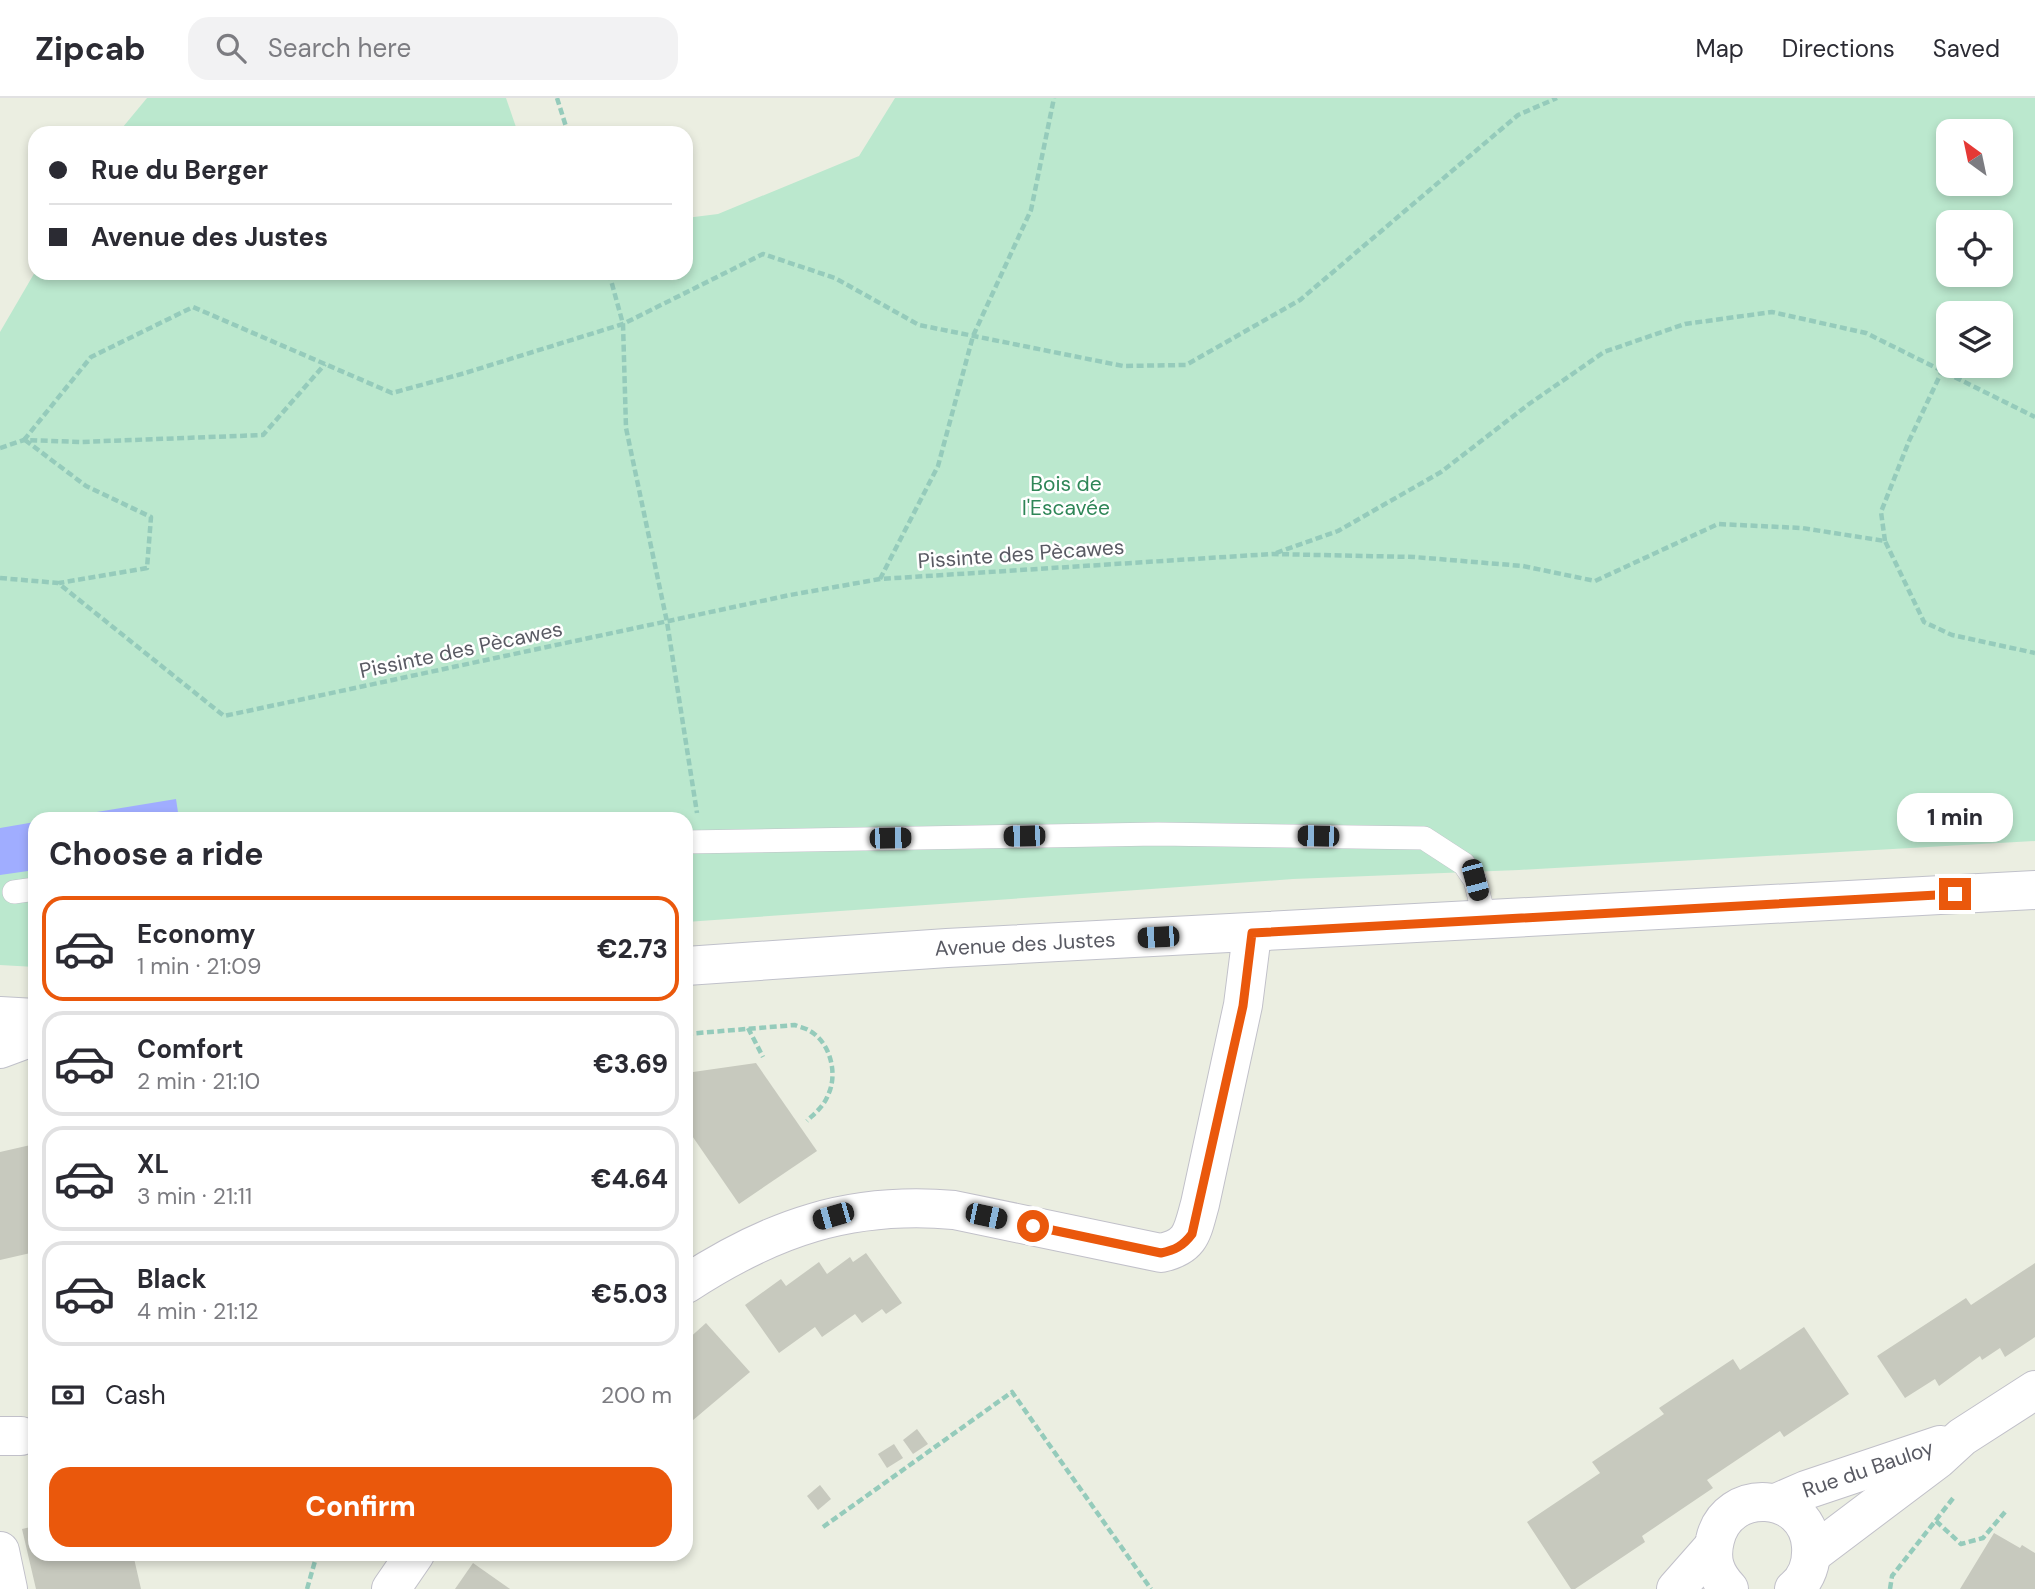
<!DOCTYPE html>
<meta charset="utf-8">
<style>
:root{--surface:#fff;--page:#f2f2f3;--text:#2b2b33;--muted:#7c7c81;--line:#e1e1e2;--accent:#ea580c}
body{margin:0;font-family:"DM Sans",sans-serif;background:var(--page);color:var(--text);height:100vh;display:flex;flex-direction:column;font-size:26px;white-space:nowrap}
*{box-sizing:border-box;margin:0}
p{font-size:23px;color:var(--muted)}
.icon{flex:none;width:38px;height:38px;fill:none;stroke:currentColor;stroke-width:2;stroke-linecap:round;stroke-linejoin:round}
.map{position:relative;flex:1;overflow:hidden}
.panel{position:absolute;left:28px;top:714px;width:665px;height:749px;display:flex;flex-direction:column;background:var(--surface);border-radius:21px;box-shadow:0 4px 10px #0003}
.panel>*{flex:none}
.hud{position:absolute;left:28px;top:28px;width:665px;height:154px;border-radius:21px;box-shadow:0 4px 10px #0003;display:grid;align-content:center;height:154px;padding:0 21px;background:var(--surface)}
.needle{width:46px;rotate:327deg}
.controls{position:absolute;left:1936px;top:21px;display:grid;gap:14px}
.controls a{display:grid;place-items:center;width:77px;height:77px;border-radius:14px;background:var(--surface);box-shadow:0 4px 10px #0003;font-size:35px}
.end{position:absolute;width:32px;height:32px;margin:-16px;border:9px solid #ea580c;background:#fff;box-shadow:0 0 0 4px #fff}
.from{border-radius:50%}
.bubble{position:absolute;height:49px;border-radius:21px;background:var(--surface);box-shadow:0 4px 10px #0003;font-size:23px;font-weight:800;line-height:49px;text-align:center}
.car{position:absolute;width:21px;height:42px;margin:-21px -10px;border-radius:9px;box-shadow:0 0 5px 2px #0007;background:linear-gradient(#222 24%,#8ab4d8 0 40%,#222 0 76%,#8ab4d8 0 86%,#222 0)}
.hud b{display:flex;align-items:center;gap:24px;height:66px;font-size:26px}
.hud b+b{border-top:2px solid var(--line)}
.hud i{width:18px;height:18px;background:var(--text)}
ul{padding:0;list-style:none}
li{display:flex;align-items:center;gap:21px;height:105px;margin:0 14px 10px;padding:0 7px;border:4px solid var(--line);border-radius:21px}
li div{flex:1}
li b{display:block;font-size:26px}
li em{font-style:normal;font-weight:800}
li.current{border-color:var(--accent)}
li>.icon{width:63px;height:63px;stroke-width:1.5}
h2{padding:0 21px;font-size:32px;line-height:84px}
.pay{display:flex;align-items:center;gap:18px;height:77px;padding:0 21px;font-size:26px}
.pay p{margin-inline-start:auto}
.button{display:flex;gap:14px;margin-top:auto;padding:14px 21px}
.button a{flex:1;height:80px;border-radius:21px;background:var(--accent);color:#fff;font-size:28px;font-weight:800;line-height:80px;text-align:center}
header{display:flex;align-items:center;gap:42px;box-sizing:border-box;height:98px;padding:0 35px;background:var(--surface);border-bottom:2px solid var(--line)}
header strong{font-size:33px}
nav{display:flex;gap:38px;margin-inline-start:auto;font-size:24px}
.search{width:490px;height:63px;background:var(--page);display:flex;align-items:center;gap:18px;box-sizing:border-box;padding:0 24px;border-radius:21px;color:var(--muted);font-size:26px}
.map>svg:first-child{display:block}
.green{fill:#bbe8ce;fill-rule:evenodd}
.water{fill:#a0adff}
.building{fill:#c7c9be}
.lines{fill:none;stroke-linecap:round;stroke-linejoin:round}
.lane-casing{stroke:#c1c0c9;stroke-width:24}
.street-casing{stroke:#c1c0c9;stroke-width:40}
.secondary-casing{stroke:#c0c1ca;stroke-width:40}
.path{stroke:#95cbbb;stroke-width:4.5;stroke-dasharray:7 3.5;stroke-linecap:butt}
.lane{stroke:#fff;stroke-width:23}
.street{stroke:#fff;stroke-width:38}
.secondary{stroke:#fff;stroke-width:38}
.route{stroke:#ea580c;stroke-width:9}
.labels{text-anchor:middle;stroke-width:5;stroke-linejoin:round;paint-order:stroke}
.park-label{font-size:21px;fill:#2e8657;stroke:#fff}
.street-label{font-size:21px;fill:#595a63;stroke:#fff}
</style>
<header>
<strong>Zipcab</strong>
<div class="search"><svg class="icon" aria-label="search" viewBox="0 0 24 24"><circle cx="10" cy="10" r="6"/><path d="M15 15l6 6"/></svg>Search here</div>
<nav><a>Map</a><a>Directions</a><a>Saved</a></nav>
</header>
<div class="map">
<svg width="2035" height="1491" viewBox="0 0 2035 1491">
<rect width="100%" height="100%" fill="#ebeee1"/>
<g class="green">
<polygon points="147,0 506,0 518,35 118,35"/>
<path d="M895 0H2035V743L1519 772 1293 781 686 824V721H35V869L0 867V234L35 174 686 175V120L718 116 859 58ZM1948 33H2000V86H1948ZM1948 124H2000V177H1948ZM1948 215H2000V268H1948Z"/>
</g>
<g class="water">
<polygon points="176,701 179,721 54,721"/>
<polygon points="35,724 35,772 0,777 0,730"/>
</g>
<g class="building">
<polygon points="756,965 817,1053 739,1106 686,1029 686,975"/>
<polygon points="35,1046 35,1154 0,1162 0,1054"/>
<polygon points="866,1155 902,1205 886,1216 882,1211 862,1225 855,1216 822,1239 815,1229 779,1255 745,1207 781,1181 786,1188 819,1164 827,1176 850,1159 853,1164"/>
<polygon points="2035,1165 2035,1239 2005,1259 2000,1250 1982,1262 1980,1258 1939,1288 1935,1281 1905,1300 1877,1258 1966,1200 1971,1207"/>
<polygon points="706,1225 750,1274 686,1328 686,1243"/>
<polygon points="1804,1229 1849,1296 1784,1339 1780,1333 1707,1382 1713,1390 1642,1438 1645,1444 1575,1491 1571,1491 1527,1424 1600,1375 1592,1364 1664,1316 1659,1310 1733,1261 1740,1272"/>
<polygon points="917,1331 928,1346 913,1356 903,1342"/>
<polygon points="894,1346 903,1360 887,1370 878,1356"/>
<polygon points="820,1387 831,1401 818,1412 807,1398"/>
<polygon points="35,1428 35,1456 133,1456 141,1491 36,1491 22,1431"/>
<polygon points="1994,1435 2020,1450 2022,1447 2035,1455 2035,1491 1960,1491"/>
<polygon points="473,1465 510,1491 455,1491"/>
</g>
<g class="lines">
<g class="lane-casing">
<g id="lane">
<polyline points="686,744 1158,736 1424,740 1464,766 1475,782 1485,822"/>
<polyline points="14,794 35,791"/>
</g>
</g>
<g class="street-casing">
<g id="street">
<path d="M686 1186C772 1130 850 1103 954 1112L1161 1155C1192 1148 1192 1134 1200 1106L1243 907 1252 836"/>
<polyline points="0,1338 21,1338"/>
<polyline points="1776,1405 1806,1392 1940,1347"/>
<polyline points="0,1453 8,1491"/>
<polyline points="1812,1456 1938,1361 1962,1339 2035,1292"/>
<polyline points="391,1491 415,1456"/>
<polyline points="1676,1491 1713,1449"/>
<path d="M1729 1491C1715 1476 1710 1462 1715 1442 1727 1388 1807 1393 1811 1448 1812 1464 1807 1481 1794 1491"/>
</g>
</g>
<g class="secondary-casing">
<g id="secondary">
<polyline points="686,868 947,850 2035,792"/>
<polyline points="0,918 35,920"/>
<polyline points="0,951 35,938"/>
</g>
</g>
<g class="path">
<polyline points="557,0 568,35"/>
<polyline points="609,175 623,226 626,330 667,524 697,715"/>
<polyline points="24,342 91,259 193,209 392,295 465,275 623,226 763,156 835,180 919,227 1123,268 1186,267 1300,202 1518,17 1557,0"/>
<polyline points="25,342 86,388 151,419 147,470 59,485"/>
<polyline points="0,350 24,342 80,344 263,337 325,266"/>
<polyline points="1885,443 1881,414 1909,343 1942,273"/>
<polyline points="1276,455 1338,433 1441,374 1529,306 1604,254 1685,226 1772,214 1866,235 2035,319"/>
<polyline points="0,480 58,485 224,618 790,497 880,481 1272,456 1414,459 1523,468 1595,483 1718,426 1802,430 1885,443 1924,524 1952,537 2035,555"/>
<polyline points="880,481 938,368 973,238 1031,112 1054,0"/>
<polyline points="748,930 763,959"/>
<path d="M686 936 795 927C799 929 806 930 810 933 831 945 838 977 828 997 824 1008 815 1015 807 1023"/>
<polyline points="1936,1423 1961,1446 1983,1440 2005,1414"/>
<polyline points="823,1429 1012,1294 1151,1491"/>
<polyline points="307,1491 317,1456"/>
<polyline points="1890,1491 1892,1478 1954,1399"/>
</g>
<use href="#lane" class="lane"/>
<use href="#street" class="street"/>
<use href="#secondary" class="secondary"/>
</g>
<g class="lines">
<path class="route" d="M1033 1128 1161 1155C1175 1152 1183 1148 1192 1136L1243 908 1252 835 1955 796"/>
</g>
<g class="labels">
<g class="park-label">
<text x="1066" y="393">Bois de<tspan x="1066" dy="24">l'Escavée</tspan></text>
</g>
<g class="street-label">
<text transform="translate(1021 456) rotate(-4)" y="7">Pissinte des Pècawes</text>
<text transform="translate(461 552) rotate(-12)" y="7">Pissinte des Pècawes</text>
<text transform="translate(1025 846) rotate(-3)" y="7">Avenue des Justes</text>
<text transform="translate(1868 1371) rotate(-19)" y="7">Rue du Bauloy</text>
</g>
</g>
</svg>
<div class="controls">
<a><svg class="needle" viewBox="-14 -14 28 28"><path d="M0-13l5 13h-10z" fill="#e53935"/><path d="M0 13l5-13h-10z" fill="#7c7c81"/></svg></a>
<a><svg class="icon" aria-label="locate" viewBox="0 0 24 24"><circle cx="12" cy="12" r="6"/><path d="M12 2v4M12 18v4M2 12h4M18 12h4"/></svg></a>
<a><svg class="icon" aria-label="layers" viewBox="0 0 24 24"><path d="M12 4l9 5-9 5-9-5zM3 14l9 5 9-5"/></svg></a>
</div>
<i class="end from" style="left:1033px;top:1128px"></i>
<i class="end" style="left:1955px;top:796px"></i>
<div class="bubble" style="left:1897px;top:695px;width:116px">1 min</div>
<i class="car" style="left:1024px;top:738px;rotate:269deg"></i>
<i class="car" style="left:1318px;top:738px;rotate:271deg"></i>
<i class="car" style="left:890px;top:740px;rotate:89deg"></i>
<i class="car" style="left:1475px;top:782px;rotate:165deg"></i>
<i class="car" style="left:1158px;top:839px;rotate:267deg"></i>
<i class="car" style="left:833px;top:1118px;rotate:254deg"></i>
<i class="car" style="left:986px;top:1118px;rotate:102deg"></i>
<div class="hud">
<b><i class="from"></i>Rue du Berger</b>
<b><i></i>Avenue des Justes</b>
</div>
<section class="panel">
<h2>Choose a ride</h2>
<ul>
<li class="current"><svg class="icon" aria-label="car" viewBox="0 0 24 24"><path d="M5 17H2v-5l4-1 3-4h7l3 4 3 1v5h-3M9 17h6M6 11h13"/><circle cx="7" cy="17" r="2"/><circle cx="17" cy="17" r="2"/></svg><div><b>Economy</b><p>1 min · 21:09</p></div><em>€2.73</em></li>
<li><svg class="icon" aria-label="car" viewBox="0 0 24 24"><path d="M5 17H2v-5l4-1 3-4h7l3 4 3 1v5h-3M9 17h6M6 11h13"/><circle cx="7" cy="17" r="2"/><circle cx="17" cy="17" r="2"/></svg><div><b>Comfort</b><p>2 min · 21:10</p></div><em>€3.69</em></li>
<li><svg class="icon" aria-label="car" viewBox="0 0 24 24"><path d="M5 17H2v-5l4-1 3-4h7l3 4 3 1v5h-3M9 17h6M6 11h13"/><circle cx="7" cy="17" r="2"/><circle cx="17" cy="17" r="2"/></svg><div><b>XL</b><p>3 min · 21:11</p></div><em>€4.64</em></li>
<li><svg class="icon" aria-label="car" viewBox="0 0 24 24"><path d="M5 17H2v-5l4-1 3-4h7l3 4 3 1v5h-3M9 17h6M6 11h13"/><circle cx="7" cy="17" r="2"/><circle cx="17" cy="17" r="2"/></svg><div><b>Black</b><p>4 min · 21:12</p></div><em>€5.03</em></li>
</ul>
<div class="pay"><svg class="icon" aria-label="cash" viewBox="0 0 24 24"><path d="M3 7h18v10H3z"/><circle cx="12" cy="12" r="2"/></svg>Cash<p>200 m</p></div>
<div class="button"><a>Confirm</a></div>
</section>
</div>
